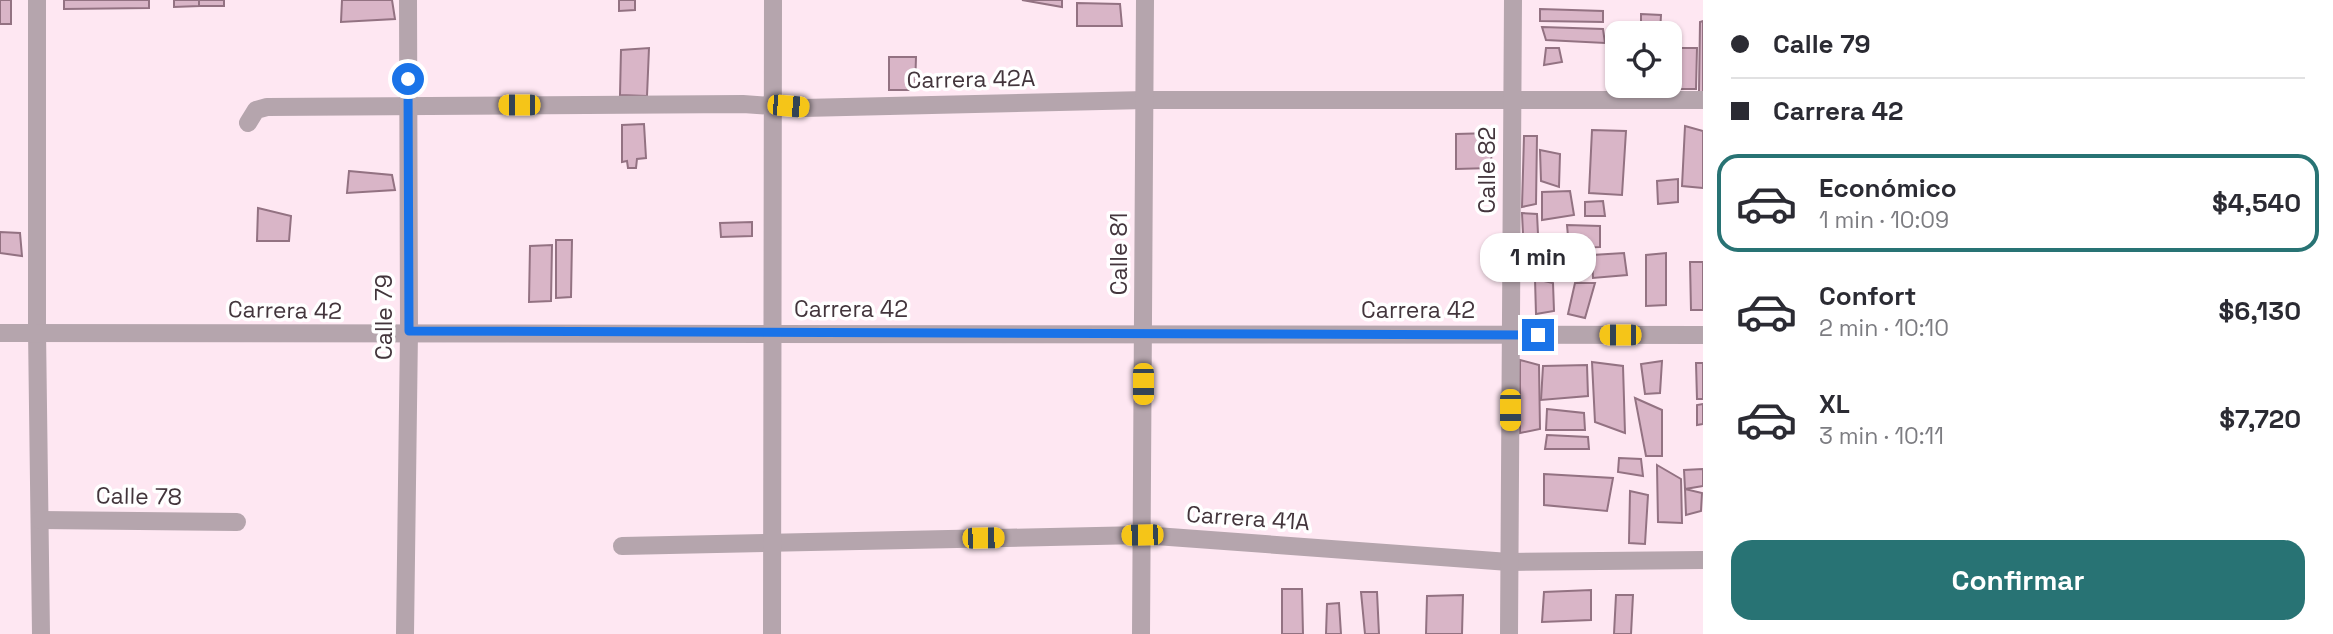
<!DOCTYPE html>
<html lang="es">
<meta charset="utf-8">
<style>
:root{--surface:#fff;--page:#f7f7f7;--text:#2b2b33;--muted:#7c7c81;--line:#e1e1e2;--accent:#287374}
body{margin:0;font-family:"Space Grotesk",sans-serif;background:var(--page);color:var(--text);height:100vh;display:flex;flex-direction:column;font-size:26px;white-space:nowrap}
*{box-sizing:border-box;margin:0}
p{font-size:23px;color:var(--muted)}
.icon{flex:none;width:38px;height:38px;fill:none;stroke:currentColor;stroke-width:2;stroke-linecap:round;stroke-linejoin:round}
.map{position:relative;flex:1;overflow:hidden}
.drawer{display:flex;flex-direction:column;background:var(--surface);width:630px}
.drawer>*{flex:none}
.hud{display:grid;align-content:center;height:154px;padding:0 28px;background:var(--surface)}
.buttons{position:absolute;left:1605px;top:21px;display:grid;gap:14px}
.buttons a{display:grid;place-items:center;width:77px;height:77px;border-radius:14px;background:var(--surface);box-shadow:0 2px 5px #0004;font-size:35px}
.end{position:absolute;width:32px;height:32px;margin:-16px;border:9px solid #1a73e8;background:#fff;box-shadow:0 0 0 4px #fff}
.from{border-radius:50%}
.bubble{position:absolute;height:49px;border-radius:21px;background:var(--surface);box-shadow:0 2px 5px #0004;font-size:23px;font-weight:600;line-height:49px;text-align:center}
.car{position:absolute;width:21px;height:42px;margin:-21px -10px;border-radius:9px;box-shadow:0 0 5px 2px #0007;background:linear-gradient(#f5c518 24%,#345 0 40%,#f5c518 0 76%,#345 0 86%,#f5c518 0)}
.hud b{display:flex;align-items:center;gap:24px;height:66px;font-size:26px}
.hud b+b{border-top:2px solid var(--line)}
.hud i{width:18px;height:18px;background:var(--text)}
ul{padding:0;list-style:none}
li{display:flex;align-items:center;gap:21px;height:98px;margin:0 14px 10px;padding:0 14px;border:4px solid transparent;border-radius:21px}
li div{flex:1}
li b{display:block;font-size:26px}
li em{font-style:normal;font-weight:600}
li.current{border-color:var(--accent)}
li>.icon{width:63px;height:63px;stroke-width:1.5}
.action{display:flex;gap:14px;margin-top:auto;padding:14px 28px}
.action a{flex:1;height:80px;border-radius:21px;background:var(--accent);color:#fff;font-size:28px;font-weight:600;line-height:80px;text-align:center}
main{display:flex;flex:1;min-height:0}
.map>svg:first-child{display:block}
.building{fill:#d9b5c7;stroke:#937282;stroke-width:2}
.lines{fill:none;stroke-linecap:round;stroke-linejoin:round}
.minor{stroke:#b5a5ad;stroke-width:18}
.route{stroke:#1a73e8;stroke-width:9}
.labels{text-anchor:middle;stroke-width:7;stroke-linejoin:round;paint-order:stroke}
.street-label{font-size:23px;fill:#43353c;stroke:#fff}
</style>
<main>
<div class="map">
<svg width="1703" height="634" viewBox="0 0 1703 634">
<rect width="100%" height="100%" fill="#fee7f2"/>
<g class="building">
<rect x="0" y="0" width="11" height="24"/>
<polygon points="64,0 149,0 149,8 64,9"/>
<polygon points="174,0 199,0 199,6 174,7"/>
<rect x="199" y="0" width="25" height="6"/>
<polygon points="342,0 392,0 395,19 341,22"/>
<polygon points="619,0 635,0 635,10 619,11"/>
<polygon points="1022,0 1062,0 1062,7"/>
<polygon points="1077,3 1120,4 1122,26 1077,26"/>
<polygon points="1540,9 1603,11 1603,22 1540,21"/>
<polygon points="1641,14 1661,15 1660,33 1641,33"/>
<polygon points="1703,21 1703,93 1699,92 1700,22"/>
<polygon points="1542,27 1603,29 1605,43 1546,40"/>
<polygon points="649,48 647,96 620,95 621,50"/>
<polygon points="1546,48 1559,48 1562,62 1544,65"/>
<polygon points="1676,48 1697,48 1696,89 1675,89"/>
<polygon points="889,57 916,57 915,90 889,90"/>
<polygon points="644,124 646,158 637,159 636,168 628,168 627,161 622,162 622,125"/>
<polygon points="1685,126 1703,131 1703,188 1682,186"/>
<polygon points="1592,130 1626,131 1622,195 1589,193"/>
<polygon points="1492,133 1491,168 1456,169 1456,134"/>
<polygon points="1524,136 1537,136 1536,204 1522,207"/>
<polygon points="1540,150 1560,154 1559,187 1541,181"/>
<polygon points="349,171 392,175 395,190 347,193"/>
<polygon points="1678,179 1678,202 1658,204 1657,181"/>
<polygon points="1570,191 1574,215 1542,220 1542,192"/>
<polygon points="1603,201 1605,216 1585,216 1585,202"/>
<polygon points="258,208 291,216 289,241 257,241"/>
<polygon points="1522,213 1537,214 1538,234 1523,234"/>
<polygon points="752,222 752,236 721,237 720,223"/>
<polygon points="1567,225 1600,226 1600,247 1569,248"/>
<polygon points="0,232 20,233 22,256 0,253"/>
<polygon points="556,240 572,240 571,297 556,298"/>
<polygon points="552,245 551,301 529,302 530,246"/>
<polygon points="1588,253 1588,264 1540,268 1538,254"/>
<polygon points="1624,253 1627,275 1593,278 1592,255"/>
<polygon points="1666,253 1666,305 1646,306 1646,255"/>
<polygon points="1690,262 1703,262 1703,310 1691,310"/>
<polygon points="1535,279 1553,283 1554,311 1536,314"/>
<polygon points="1575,283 1595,283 1585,318 1568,314"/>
<polygon points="1520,360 1539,365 1540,429 1520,433"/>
<polygon points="1662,361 1660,393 1645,394 1641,364"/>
<polygon points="1592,362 1623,366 1625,433 1595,422"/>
<polygon points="1696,363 1703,363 1703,399 1697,399"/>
<polygon points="1587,365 1588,396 1541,400 1543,366"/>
<polygon points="1635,398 1662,410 1662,456 1646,456"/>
<polygon points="1703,404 1703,424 1697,425 1697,405"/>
<polygon points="1547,409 1584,413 1585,430 1546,430"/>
<polygon points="1547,435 1588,437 1589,449 1545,449"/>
<polygon points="1619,458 1641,459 1643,476 1618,472"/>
<polygon points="1657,465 1681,479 1682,523 1658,522"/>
<polygon points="1703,469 1703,486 1685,489 1684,470"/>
<polygon points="1544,474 1613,478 1607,511 1544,505"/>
<polygon points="1685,489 1702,493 1701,511 1686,515"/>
<polygon points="1630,491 1648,495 1645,544 1629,543"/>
<polygon points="1282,589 1302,589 1303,634 1282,634"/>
<polygon points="1591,590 1591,620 1542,622 1544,592"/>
<polygon points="1361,592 1377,592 1379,634 1365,634"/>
<polygon points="1463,595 1462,634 1426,634 1427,596"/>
<polygon points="1616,595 1633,595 1631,634 1614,634"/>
<polygon points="1339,603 1341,634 1326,634 1327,604"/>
</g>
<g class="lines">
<g class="minor">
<polyline points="37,0 37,331 41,634"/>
<polyline points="248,123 256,110 267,107 743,104 803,108 1145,100 1703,100"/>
<polyline points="0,333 1703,335"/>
<polyline points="40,520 237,522"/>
<polyline points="622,546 1142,535 1509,562 1703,560"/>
<polyline points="405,634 409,331 408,0"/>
<polyline points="772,634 773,0"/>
<polyline points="1141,634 1145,0"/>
<polyline points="1509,634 1513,0"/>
</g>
</g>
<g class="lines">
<polyline class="route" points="408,79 409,331 1538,335"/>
</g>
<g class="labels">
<g class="street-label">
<text transform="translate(971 79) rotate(-1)" y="8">Carrera 42A</text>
<text transform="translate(1487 170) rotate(-90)" y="8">Calle 82</text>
<text transform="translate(1119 254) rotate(-90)" y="8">Calle 81</text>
<text x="851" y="317">Carrera 42</text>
<text transform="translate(285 310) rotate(1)" y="8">Carrera 42</text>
<text x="1418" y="318">Carrera 42</text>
<text transform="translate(384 317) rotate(-90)" y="8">Calle 79</text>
<text transform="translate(139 496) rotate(1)" y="8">Calle 78</text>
<text transform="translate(1248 518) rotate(4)" y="8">Carrera 41A</text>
</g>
</g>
</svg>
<div class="buttons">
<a><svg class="icon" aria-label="locate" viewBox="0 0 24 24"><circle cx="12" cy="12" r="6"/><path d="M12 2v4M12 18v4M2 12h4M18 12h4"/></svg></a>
</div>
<i class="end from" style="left:408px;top:79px"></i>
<i class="end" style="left:1538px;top:335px"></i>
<div class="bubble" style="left:1480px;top:233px;width:116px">1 min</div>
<i class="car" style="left:519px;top:105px;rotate:270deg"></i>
<i class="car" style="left:788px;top:106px;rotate:95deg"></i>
<i class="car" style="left:1620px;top:335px;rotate:270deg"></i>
<i class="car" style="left:1143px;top:384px;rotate:180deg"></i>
<i class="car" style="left:1510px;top:410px;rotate:180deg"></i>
<i class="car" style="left:1142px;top:535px;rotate:269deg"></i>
<i class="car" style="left:983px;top:538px;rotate:89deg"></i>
</div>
<section class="drawer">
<div class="hud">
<b><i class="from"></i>Calle 79</b>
<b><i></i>Carrera 42</b>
</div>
<ul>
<li class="current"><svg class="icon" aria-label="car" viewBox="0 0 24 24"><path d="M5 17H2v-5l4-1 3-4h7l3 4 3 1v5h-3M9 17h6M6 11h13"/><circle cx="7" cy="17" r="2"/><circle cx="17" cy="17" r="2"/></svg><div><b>Económico</b><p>1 min · 10:09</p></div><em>$4,540</em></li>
<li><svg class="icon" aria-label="car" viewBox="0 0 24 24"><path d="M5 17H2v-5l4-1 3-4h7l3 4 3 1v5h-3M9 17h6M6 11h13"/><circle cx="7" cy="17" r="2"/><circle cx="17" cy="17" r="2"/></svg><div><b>Confort</b><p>2 min · 10:10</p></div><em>$6,130</em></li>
<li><svg class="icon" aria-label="car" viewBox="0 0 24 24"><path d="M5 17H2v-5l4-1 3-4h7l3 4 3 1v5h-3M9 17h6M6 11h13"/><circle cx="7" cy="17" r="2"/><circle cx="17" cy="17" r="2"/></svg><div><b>XL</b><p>3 min · 10:11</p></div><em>$7,720</em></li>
</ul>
<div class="action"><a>Confirmar</a></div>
</section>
</main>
